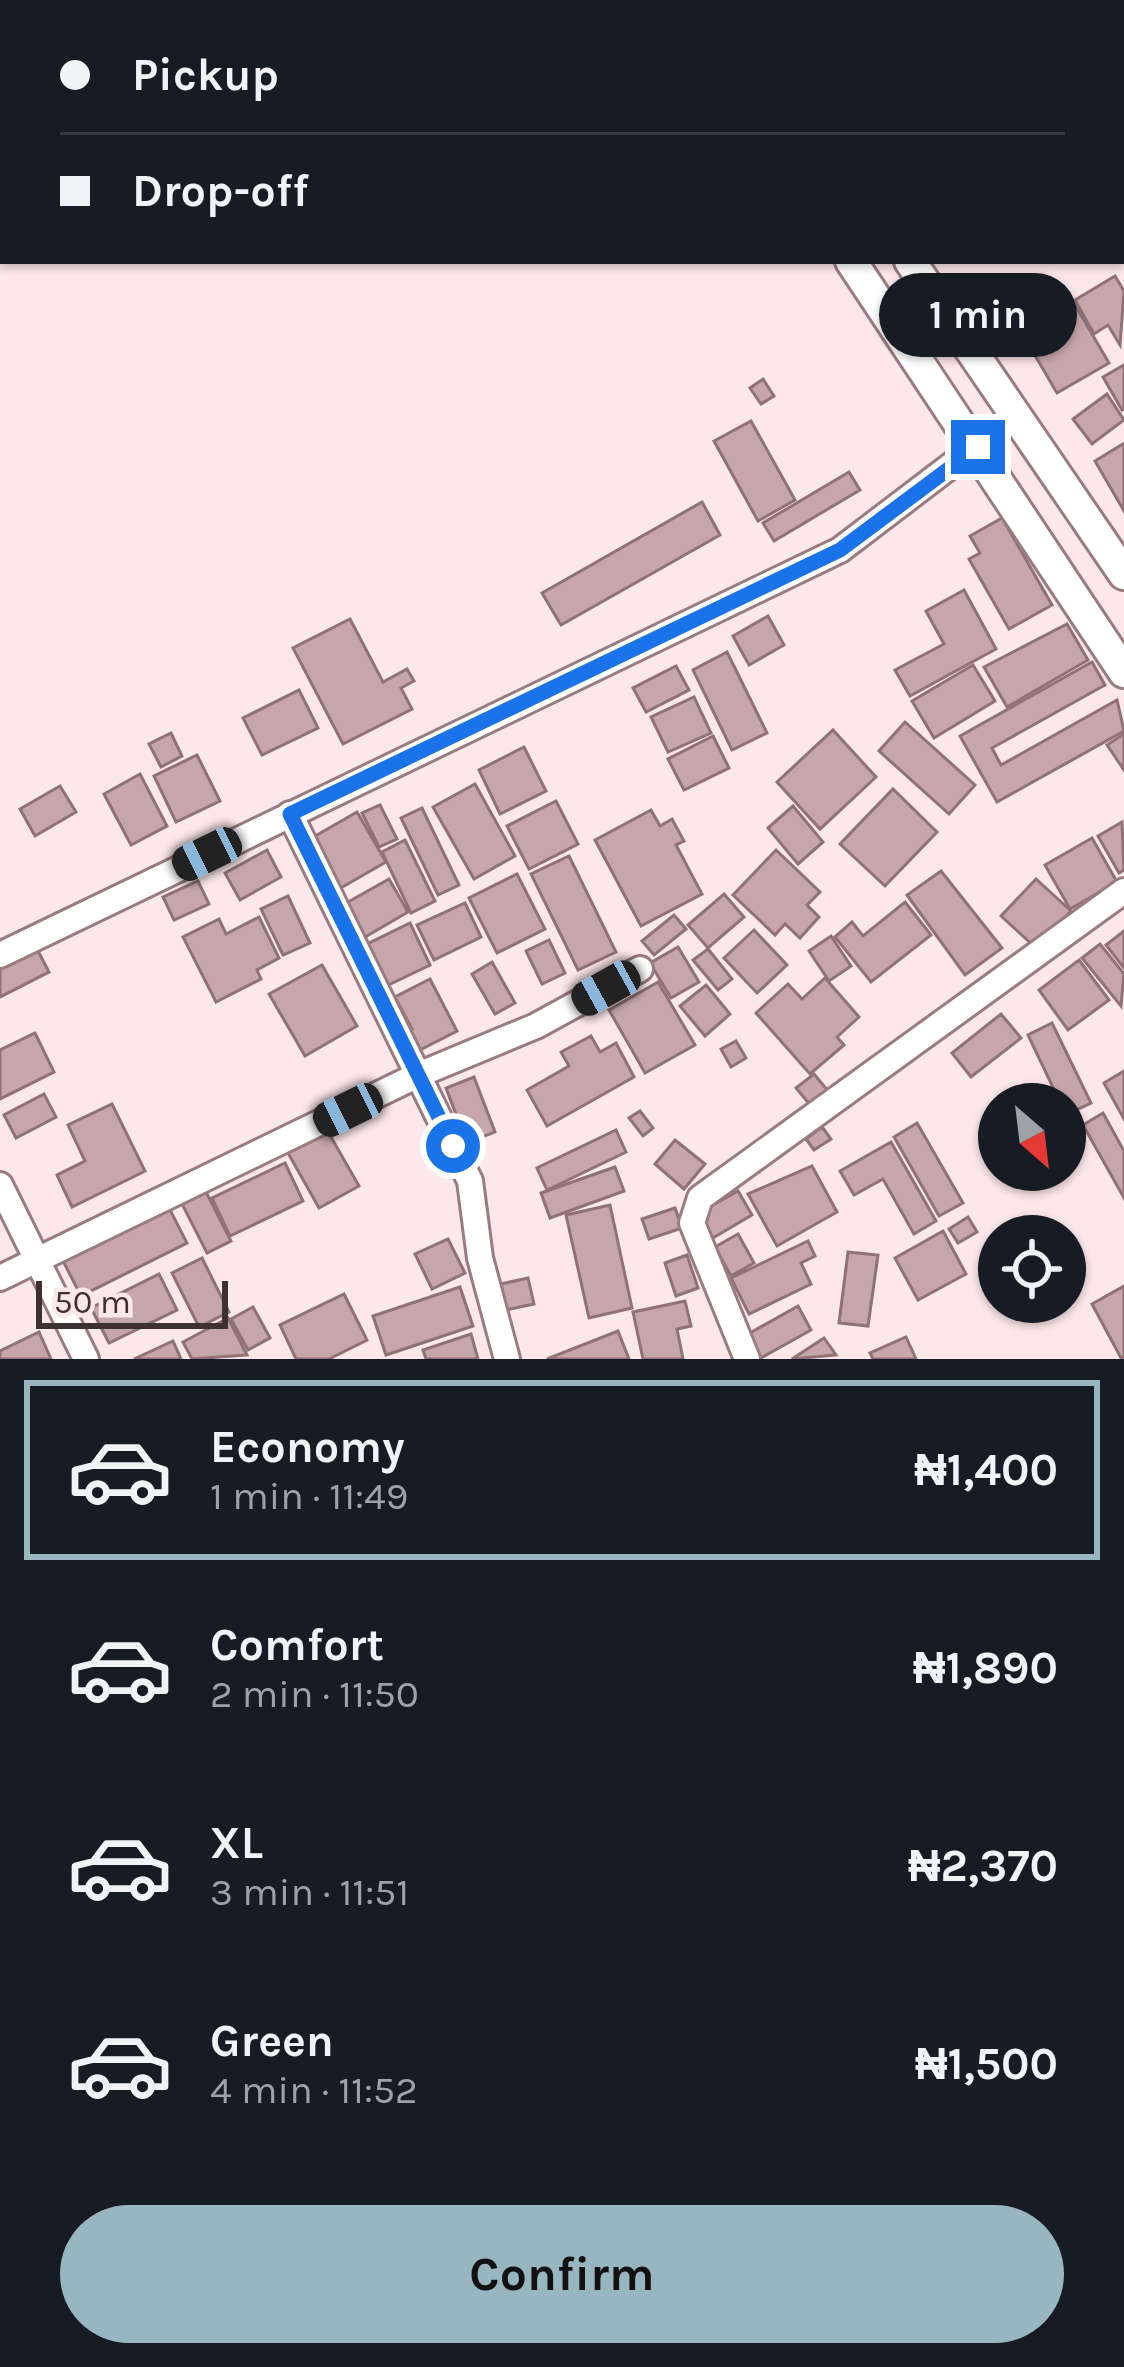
<!DOCTYPE html>
<meta charset="utf-8">
<style>
:root{--surface:#171b24;--page:#242831;--text:#f1f3f6;--muted:#9ea1a6;--line:#363941;--accent:#97b6c0}
body{margin:0;font-family:Karla,sans-serif;background:var(--page);color:var(--text);height:100vh;display:flex;flex-direction:column;font-size:45px;white-space:nowrap}
*{box-sizing:border-box;margin:0}
p{font-size:39px;color:var(--muted)}
.icon{flex:none;width:66px;height:66px;fill:none;stroke:currentColor;stroke-width:2;stroke-linecap:round;stroke-linejoin:round}
.map{position:relative;height:1359px;overflow:hidden}
.sheet{display:flex;flex-direction:column;background:var(--surface);flex:1}
.sheet>*{flex:none}
.hud{position:absolute;left:0px;top:0px;width:1125px;height:264px;box-shadow:0 3px 9px #0004;display:grid;align-content:center;height:264px;padding:0 60px;background:var(--surface)}
.needle{width:78px;rotate:152deg}
.fabs{position:absolute;left:978px;top:1083px;display:grid;gap:24px}
.fabs a{display:grid;place-items:center;width:108px;height:108px;border-radius:50%;background:var(--surface);box-shadow:0 3px 9px #0004;font-size:60px}
.scale{position:absolute;left:36px;bottom:30px;width:192px;box-sizing:border-box;padding-left:12px;border:6px solid #3e3133;border-top:0;font-size:33px;line-height:42px;white-space:nowrap;color:#3e3133;-webkit-text-stroke:9px #fce7ea;paint-order:stroke}
.end{position:absolute;width:54px;height:54px;margin:-27px;border:15px solid #1a73e8;background:#fff;box-shadow:0 0 0 6px #fff}
.from{border-radius:50%}
.bubble{position:absolute;height:84px;border-radius:42px;background:var(--surface);box-shadow:0 3px 9px #0004;font-size:39px;font-weight:700;line-height:84px;text-align:center}
.car{position:absolute;width:36px;height:72px;margin:-36px -18px;border-radius:15px;box-shadow:0 0 9px 3px #0007;background:linear-gradient(#222 24%,#8ab4d8 0 40%,#222 0 76%,#8ab4d8 0 86%,#222 0)}
.hud b{display:flex;align-items:center;gap:42px;height:114px;font-size:45px}
.hud b+b{border-top:3px solid var(--line)}
.hud i{width:30px;height:30px;background:var(--text)}
ul{padding:21px 0 0;list-style:none}
li{display:flex;align-items:center;gap:36px;height:180px;margin:0 24px 18px;padding:0 36px;border:6px solid transparent;border-radius:0px}
li div{flex:1}
li b{display:block;font-size:45px}
li em{font-style:normal;font-weight:700}
li.selected{border-color:var(--accent)}
li>.icon{width:108px;height:108px;stroke-width:1.5}
.primary-button{display:flex;gap:24px;margin-top:auto;padding:24px 60px}
.primary-button a{flex:1;height:138px;border-radius:72px;background:var(--accent);color:#111;font-size:48px;font-weight:700;line-height:138px;text-align:center}
.map>svg:first-child{display:block}
.building{fill:#c6a6aa;stroke:#907276;stroke-width:3}
.lines{fill:none;stroke-linecap:round;stroke-linejoin:round}
.service-casing{stroke:#9a7b80;stroke-width:18}
.minor-casing{stroke:#9a7b80;stroke-width:30}
.tertiary-casing{stroke:#9a7b80;stroke-width:36}
.service{stroke:#fff;stroke-width:12}
.minor{stroke:#fff;stroke-width:24}
.tertiary{stroke:#fff;stroke-width:30}
.route{stroke:#1a73e8;stroke-width:15}
</style>
<div class="map">
<svg width="1124" height="1359" viewBox="0 0 1124 1359">
<rect width="100%" height="100%" fill="#fce7ea"/>
<g class="building">
<polygon points="1115,276 1124,291 1120,345 1108,325 1094,334 1075,300"/>
<polygon points="1075,305 1109,363 1057,393 1023,335"/>
<polygon points="1124,365 1124,409 1122,410 1103,377"/>
<polygon points="763,379 774,396 761,404 750,388"/>
<polygon points="1107,394 1124,420 1092,444 1073,419"/>
<polygon points="751,421 795,500 758,521 714,441"/>
<polygon points="1123,444 1124,445 1124,511 1095,461"/>
<polygon points="849,472 860,490 774,541 763,523"/>
<polygon points="702,502 720,535 561,625 542,593"/>
<polygon points="1002,518 1052,605 1009,629 969,559 980,553 970,536"/>
<polygon points="964,590 996,649 910,696 895,670 944,644 926,611"/>
<polygon points="768,616 784,645 749,665 733,636"/>
<polygon points="350,619 383,682 407,669 414,681 401,688 412,709 343,744 293,648"/>
<polygon points="1067,624 1088,660 1007,707 984,667"/>
<polygon points="727,652 767,733 732,750 693,670"/>
<polygon points="1092,662 1105,685 992,748 1001,765 1117,700 1124,731 997,802 960,736"/>
<polygon points="973,665 995,701 934,738 912,701"/>
<polygon points="676,666 689,690 646,712 633,688"/>
<polygon points="299,690 318,728 262,755 243,718"/>
<polygon points="694,697 711,733 668,752 651,717"/>
<polygon points="905,722 975,785 949,814 879,751"/>
<polygon points="833,730 876,777 820,829 777,782"/>
<polygon points="171,733 182,756 161,767 149,744"/>
<polygon points="1124,734 1124,770 1107,745"/>
<polygon points="713,736 729,768 684,790 668,759"/>
<polygon points="524,747 546,791 500,814 479,770"/>
<polygon points="197,755 220,801 176,822 154,776"/>
<polygon points="140,774 167,826 131,845 104,794"/>
<polygon points="475,784 515,856 474,879 433,807"/>
<polygon points="60,786 76,812 35,836 20,809"/>
<polygon points="893,789 937,832 885,886 840,844"/>
<polygon points="556,801 578,844 529,869 507,826"/>
<polygon points="380,805 397,839 379,847 362,813"/>
<polygon points="793,806 823,842 798,864 768,828"/>
<polygon points="422,808 459,885 438,895 401,818"/>
<polygon points="651,810 660,826 672,819 684,841 676,845 702,894 641,926 595,840"/>
<polygon points="357,812 386,862 339,889 310,839"/>
<polygon points="1122,822 1124,870 1119,873 1098,836"/>
<polygon points="1092,838 1117,882 1070,909 1045,865"/>
<polygon points="405,840 435,901 411,913 382,852"/>
<polygon points="267,850 281,877 240,900 225,873"/>
<polygon points="776,850 820,892 807,905 819,917 800,938 785,924 775,935 733,895"/>
<polygon points="569,856 616,952 578,970 531,874"/>
<polygon points="941,871 1002,948 965,975 907,895"/>
<polygon points="517,874 545,929 497,953 469,898"/>
<polygon points="389,879 408,912 360,940 341,906"/>
<polygon points="1036,879 1071,911 1036,948 1001,916"/>
<polygon points="198,881 209,904 174,920 163,897"/>
<polygon points="724,894 744,917 708,948 688,925"/>
<polygon points="288,896 310,943 283,955 261,909"/>
<polygon points="905,902 931,935 871,982 835,937 852,922 863,936"/>
<polygon points="465,903 481,937 434,960 417,925"/>
<polygon points="674,915 686,929 654,955 642,941"/>
<polygon points="259,917 279,958 257,970 261,979 216,1002 183,937 219,919 226,934"/>
<polygon points="410,923 430,965 384,987 363,946"/>
<polygon points="754,930 787,965 757,993 724,958"/>
<polygon points="1124,931 1124,968 1106,945"/>
<polygon points="831,936 851,966 829,981 809,951"/>
<polygon points="549,940 565,973 542,984 526,951"/>
<polygon points="1100,944 1124,974 1121,1006 1082,958"/>
<polygon points="678,947 699,982 671,998 650,963"/>
<polygon points="37,949 49,972 0,997 0,968"/>
<polygon points="708,949 732,979 718,990 693,960"/>
<polygon points="1079,960 1109,1000 1068,1030 1039,990"/>
<polygon points="492,962 515,1003 495,1014 472,974"/>
<polygon points="322,965 357,1026 305,1056 269,994"/>
<polygon points="825,978 859,1017 837,1037 844,1045 810,1074 756,1013 788,984 802,999"/>
<polygon points="430,979 457,1031 410,1055 400,1035 412,1029 395,997"/>
<polygon points="658,982 695,1045 645,1073 609,1010"/>
<polygon points="706,985 730,1014 705,1036 680,1006"/>
<polygon points="1001,1014 1021,1038 971,1077 952,1053"/>
<polygon points="1052,1023 1091,1103 1066,1115 1028,1035"/>
<polygon points="35,1033 54,1072 0,1099 0,1050"/>
<polygon points="591,1036 600,1052 616,1043 634,1077 547,1126 527,1090 569,1066 561,1052"/>
<polygon points="736,1041 746,1058 731,1067 721,1049"/>
<polygon points="1124,1071 1124,1119 1104,1083"/>
<polygon points="814,1074 829,1092 812,1107 796,1088"/>
<polygon points="474,1077 495,1132 467,1143 446,1088"/>
<polygon points="44,1094 56,1117 16,1138 4,1115"/>
<polygon points="112,1104 145,1171 72,1207 57,1175 85,1161 68,1125"/>
<polygon points="640,1111 653,1128 643,1136 629,1118"/>
<polygon points="1103,1113 1124,1151 1124,1198 1083,1125"/>
<polygon points="917,1123 963,1203 939,1216 894,1137"/>
<polygon points="822,1127 831,1139 814,1150 806,1139"/>
<polygon points="327,1130 359,1186 319,1208 288,1153"/>
<polygon points="616,1130 626,1152 547,1190 537,1168"/>
<polygon points="675,1140 705,1164 684,1189 655,1164"/>
<polygon points="891,1142 936,1221 914,1234 883,1179 854,1195 840,1171"/>
<polygon points="285,1163 303,1201 230,1236 212,1198"/>
<polygon points="812,1166 837,1212 777,1246 748,1194"/>
<polygon points="615,1167 624,1191 550,1218 541,1193"/>
<polygon points="738,1191 752,1215 713,1238 699,1213"/>
<polygon points="206,1192 231,1241 207,1253 182,1204"/>
<polygon points="167,1204 187,1243 81,1296 61,1257"/>
<polygon points="610,1205 632,1308 589,1318 566,1215"/>
<polygon points="675,1208 682,1228 649,1239 642,1219"/>
<polygon points="968,1217 977,1232 958,1243 949,1229"/>
<polygon points="943,1231 966,1274 918,1300 895,1258"/>
<polygon points="738,1234 754,1263 731,1276 715,1247"/>
<polygon points="448,1239 465,1273 432,1289 415,1254"/>
<polygon points="808,1241 815,1256 801,1263 811,1284 749,1314 731,1278"/>
<polygon points="848,1252 878,1255 868,1326 839,1323"/>
<polygon points="687,1255 698,1288 676,1296 665,1263"/>
<polygon points="202,1258 229,1312 199,1327 172,1273"/>
<polygon points="159,1274 177,1310 109,1343 91,1308"/>
<polygon points="528,1278 534,1304 501,1311 496,1285"/>
<polygon points="1124,1286 1124,1357 1121,1358 1092,1304"/>
<polygon points="460,1287 473,1326 386,1355 373,1316"/>
<polygon points="344,1294 367,1340 329,1359 296,1359 280,1325"/>
<polygon points="685,1301 691,1326 677,1329 683,1359 643,1359 633,1312"/>
<polygon points="798,1306 811,1330 761,1358 748,1334"/>
<polygon points="253,1307 270,1338 248,1350 231,1319"/>
<polygon points="228,1318 247,1355 192,1359 183,1342"/>
<polygon points="618,1331 629,1359 547,1359"/>
<polygon points="39,1332 51,1359 0,1359 0,1351"/>
<polygon points="471,1334 478,1359 426,1359 423,1350"/>
<polygon points="906,1337 916,1359 873,1359 870,1353"/>
<polygon points="824,1338 836,1355 792,1359"/>
<polygon points="173,1341 181,1359 134,1359"/>
</g>
<g class="lines">
<g class="service-casing">
<polyline id="service" points="456,0 458,3"/>
</g>
<g class="minor-casing">
<g id="minor">
<polyline points="434,3 438,0"/>
<polyline points="1122,150 1124,150"/>
<polyline points="290,814 470,1181 480,1258 507,1359"/>
<polyline points="0,955 840,550 1016,416"/>
<polyline points="0,1185 86,1359"/>
<polyline points="0,1278 418,1075 536,1026 640,969"/>
<polyline points="747,1359 692,1223 700,1198 1124,891"/>
</g>
</g>
<g class="tertiary-casing">
<g id="tertiary">
<polyline points="672,0 674,3"/>
<polyline points="723,0 725,3"/>
<polyline points="851,261 1124,672"/>
<polyline points="910,261 1124,574"/>
</g>
</g>
<use href="#service" class="service"/>
<use href="#minor" class="minor"/>
<use href="#tertiary" class="tertiary"/>
</g>
<g class="lines">
<polyline class="route" points="453,1146 290,814 840,550 978,447"/>
</g>
</svg>
<div class="fabs">
<a><svg class="needle" viewBox="-14 -14 28 28"><path d="M0-13l5 13h-10z" fill="#e53935"/><path d="M0 13l5-13h-10z" fill="#9ea1a6"/></svg></a>
<a><svg class="icon" aria-label="locate" viewBox="0 0 24 24"><circle cx="12" cy="12" r="6"/><path d="M12 2v4M12 18v4M2 12h4M18 12h4"/></svg></a>
</div>
<div class="scale">50 m</div>
<i class="end from" style="left:453px;top:1146px"></i>
<i class="end" style="left:978px;top:447px"></i>
<div class="bubble" style="left:879px;top:273px;width:198px">1 min</div>
<i class="car" style="left:207px;top:854px;rotate:244deg"></i>
<i class="car" style="left:606px;top:988px;rotate:241deg"></i>
<i class="car" style="left:348px;top:1110px;rotate:244deg"></i>
<div class="hud">
<b><i class="from"></i>Pickup</b>
<b><i></i>Drop-off</b>
</div>
</div>
<section class="sheet">
<ul>
<li class="selected"><svg class="icon" aria-label="car" viewBox="0 0 24 24"><path d="M5 17H2v-5l4-1 3-4h7l3 4 3 1v5h-3M9 17h6M6 11h13"/><circle cx="7" cy="17" r="2"/><circle cx="17" cy="17" r="2"/></svg><div><b>Economy</b><p>1 min · 11:49</p></div><em>₦1,400</em></li>
<li><svg class="icon" aria-label="car" viewBox="0 0 24 24"><path d="M5 17H2v-5l4-1 3-4h7l3 4 3 1v5h-3M9 17h6M6 11h13"/><circle cx="7" cy="17" r="2"/><circle cx="17" cy="17" r="2"/></svg><div><b>Comfort</b><p>2 min · 11:50</p></div><em>₦1,890</em></li>
<li><svg class="icon" aria-label="car" viewBox="0 0 24 24"><path d="M5 17H2v-5l4-1 3-4h7l3 4 3 1v5h-3M9 17h6M6 11h13"/><circle cx="7" cy="17" r="2"/><circle cx="17" cy="17" r="2"/></svg><div><b>XL</b><p>3 min · 11:51</p></div><em>₦2,370</em></li>
<li><svg class="icon" aria-label="car" viewBox="0 0 24 24"><path d="M5 17H2v-5l4-1 3-4h7l3 4 3 1v5h-3M9 17h6M6 11h13"/><circle cx="7" cy="17" r="2"/><circle cx="17" cy="17" r="2"/></svg><div><b>Green</b><p>4 min · 11:52</p></div><em>₦1,500</em></li>
</ul>
<div class="primary-button"><a>Confirm</a></div>
</section>
